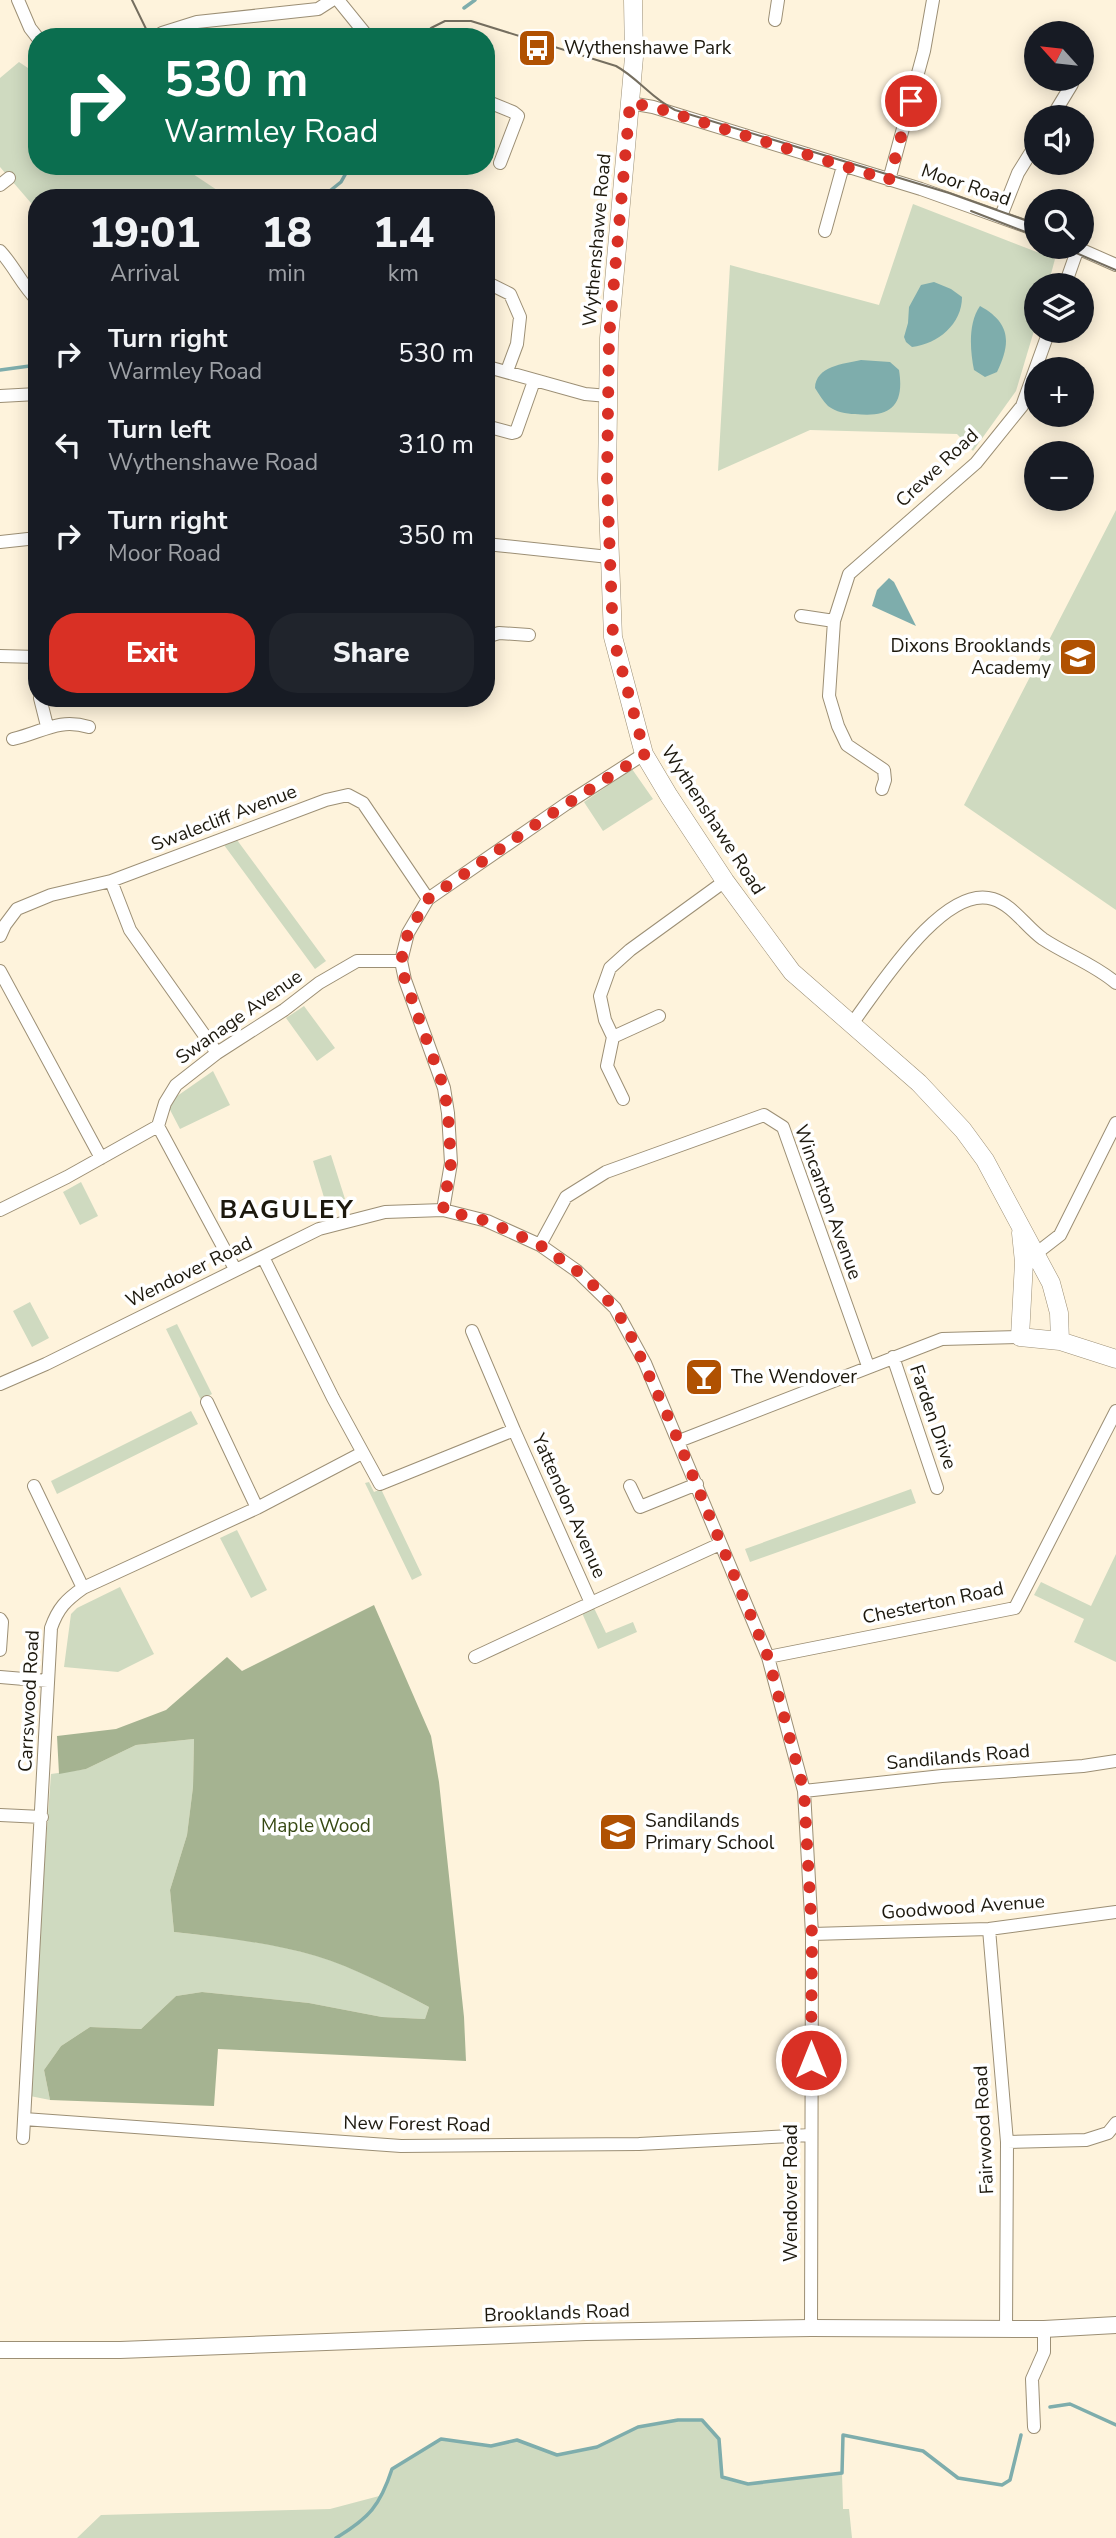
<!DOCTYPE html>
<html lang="en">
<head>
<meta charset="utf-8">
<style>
	:root { --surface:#171b24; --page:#20242c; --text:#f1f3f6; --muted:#9ea1a6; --accent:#d93025 }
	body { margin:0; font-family:"Nunito Sans",sans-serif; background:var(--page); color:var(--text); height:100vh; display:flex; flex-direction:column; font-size:26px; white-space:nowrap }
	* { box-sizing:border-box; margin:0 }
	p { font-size:23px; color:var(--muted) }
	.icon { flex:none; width:38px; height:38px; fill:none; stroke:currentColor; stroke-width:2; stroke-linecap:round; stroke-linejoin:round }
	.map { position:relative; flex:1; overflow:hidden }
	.sheet { position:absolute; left:28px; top:189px; width:467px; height:518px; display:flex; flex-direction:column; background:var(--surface); border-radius:28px; box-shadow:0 4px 18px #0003 }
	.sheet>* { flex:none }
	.guide { position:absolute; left:28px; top:28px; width:467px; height:147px; border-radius:28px; box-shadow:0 4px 18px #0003; background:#0b6e4f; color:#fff; overflow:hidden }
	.needle { width:46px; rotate:297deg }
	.fabs { position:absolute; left:1024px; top:21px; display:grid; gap:14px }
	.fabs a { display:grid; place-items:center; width:70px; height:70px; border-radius:50%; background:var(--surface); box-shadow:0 4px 18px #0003; font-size:35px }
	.pin { position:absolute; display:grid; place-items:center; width:60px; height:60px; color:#fff; margin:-30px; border:4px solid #fff; border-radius:50%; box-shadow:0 2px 7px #0007 }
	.me { position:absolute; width:77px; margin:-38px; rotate:0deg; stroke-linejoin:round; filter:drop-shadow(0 0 5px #0008) }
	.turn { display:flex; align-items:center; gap:24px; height:147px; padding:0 21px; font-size:32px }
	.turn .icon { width:91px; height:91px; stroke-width:2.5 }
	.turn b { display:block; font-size:49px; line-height:60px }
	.eta { display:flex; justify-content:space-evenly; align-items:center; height:119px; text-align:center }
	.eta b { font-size:42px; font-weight:800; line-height:49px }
	.action { display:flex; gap:14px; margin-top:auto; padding:14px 21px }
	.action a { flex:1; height:80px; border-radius:28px; background:var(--accent); color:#fff; font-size:28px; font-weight:800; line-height:80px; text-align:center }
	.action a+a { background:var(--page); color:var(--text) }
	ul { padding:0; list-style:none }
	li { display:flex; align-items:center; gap:21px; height:91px; padding:0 21px }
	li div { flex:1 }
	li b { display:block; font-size:26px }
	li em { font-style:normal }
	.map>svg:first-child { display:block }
	.green { fill:#cfdac0 }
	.forest { fill:#a5b391 }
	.water { fill:#7eadac }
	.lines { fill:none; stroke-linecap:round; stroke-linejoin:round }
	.stream { stroke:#7eadac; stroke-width:3.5 }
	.minor-casing { stroke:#9c8f75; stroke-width:14 }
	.tertiary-casing { stroke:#9c8f75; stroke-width:18 }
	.secondary-casing { stroke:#9c8f75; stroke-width:19 }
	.minor { stroke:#fff; stroke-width:12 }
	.tertiary { stroke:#fff; stroke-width:16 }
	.secondary { stroke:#fff; stroke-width:18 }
	.tram { stroke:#756e5f; stroke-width:2 }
	.route { stroke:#d93025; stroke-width:12; stroke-dasharray:0 21.6 }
	.labels { text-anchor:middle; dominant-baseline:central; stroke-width:7; stroke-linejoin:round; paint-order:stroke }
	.poi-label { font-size:19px; fill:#1c180d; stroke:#fff; text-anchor:start }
	.street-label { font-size:19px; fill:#1c180d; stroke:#fff }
	.park-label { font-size:19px; fill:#364812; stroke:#fff }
	.district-label { font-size:26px; font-weight:bold; letter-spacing:2px; fill:#1c180d; stroke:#fff }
</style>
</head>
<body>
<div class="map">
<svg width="1116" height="2538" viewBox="0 0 1116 2538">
	<rect width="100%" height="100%" fill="#fef3dc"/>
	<path class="green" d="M 19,62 L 37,74 L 37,166 L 181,166 L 220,192 L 213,198 L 37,198 L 37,210 L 0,167 L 0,78 Z
		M 913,204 L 1055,259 L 1048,285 L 1036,285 L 1036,324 L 1016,391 L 973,451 L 957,434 L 810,430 L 718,471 L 730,265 L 879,305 Z
		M 1116,510 L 1116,910 L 964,805 Z
		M 632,769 L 653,799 L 603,831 L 584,802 Z
		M 237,840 L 326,961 L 315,969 L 224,845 Z
		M 304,1006 L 335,1048 L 317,1061 L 286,1018 Z
		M 213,1071 L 230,1105 L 180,1129 L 168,1106 L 170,1101 Z
		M 331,1155 L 345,1199 L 326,1204 L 313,1161 Z
		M 81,1182 L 98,1216 L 80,1225 L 63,1192 Z
		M 30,1302 L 49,1338 L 32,1347 L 13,1311 Z
		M 177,1324 L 212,1394 L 201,1400 L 166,1329 Z
		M 191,1411 L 198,1424 L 57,1494 L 51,1481 Z
		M 369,1482 L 374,1492 L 381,1489 L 422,1575 L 412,1580 L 365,1483 Z
		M 911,1489 L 916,1503 L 750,1562 L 745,1549 Z
		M 237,1530 L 267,1590 L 251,1598 L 220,1538 Z
		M 1116,1554 L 1116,1662 L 1074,1642 L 1084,1619 L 1034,1595 L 1041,1582 L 1091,1606 Z
		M 120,1587 L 154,1654 L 118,1672 L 64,1667 L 71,1614 L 77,1608 Z
		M 594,1608 L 606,1633 L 633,1622 L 637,1632 L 598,1649 L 582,1613 Z
		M 194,1739 L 193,1787 L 187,1835 L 170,1890 L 174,1932 C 222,1937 270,1942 317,1956 C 356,1968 393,1988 429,2007 L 425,2019 L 382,2017 L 309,2003 L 202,1992 L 176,1996 L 141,2029 L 90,2027 L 61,2046 L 44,2070 L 50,2100 L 30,2096 L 28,2087 L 51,1774 L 86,1769 L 136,1745 Z
		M 678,2420 L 702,2420 L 719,2439 L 722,2477 L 748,2484 L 842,2473 L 843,2509 L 849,2509 L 852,2538 L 77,2538 L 101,2515 L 330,2509 L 383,2495 L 392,2469 L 441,2439 L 490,2446 L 517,2440 L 557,2455 L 597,2447 L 638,2427 Z"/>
	<path class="forest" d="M 374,1605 L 431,1736 L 439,1782 L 464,2017 L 466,2061 L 218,2049 L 214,2106 L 50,2100 L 44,2070 L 61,2046 L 90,2027 L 141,2029 L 176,1996 L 202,1992 L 309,2003 L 382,2017 L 425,2019 L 429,2007 C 393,1988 355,1968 316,1956 C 270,1943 222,1937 174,1932 L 170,1890 L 187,1835 L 193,1787 L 194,1739 L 136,1745 L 86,1769 L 59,1774 L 57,1736 L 116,1729 L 166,1710 L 227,1657 L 242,1671 Z"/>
	<path class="water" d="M 934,282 L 951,289 L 962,297 C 962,324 938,344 912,347 L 906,342 L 904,337 L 908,323 L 909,307 L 921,285 Z
		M 980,306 C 1011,323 1011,343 997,372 L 985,377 L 974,370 C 970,350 968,323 980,306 Z
		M 861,360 L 890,362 L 899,370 C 905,407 889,418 855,414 C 846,414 836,412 828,406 C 823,401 819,394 815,388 C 816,366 843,364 861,360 Z
		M 889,578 L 894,582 L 916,626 L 872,606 L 877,590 Z"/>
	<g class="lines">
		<path class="stream" d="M 464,8 L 475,0
			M 321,198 L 341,182 L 350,166
			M 0,370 L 37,365
			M 1050,2407 L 1070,2404 L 1116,2425
			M 336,2538 C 369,2518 380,2506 392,2469 L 441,2439 L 491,2446 L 517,2440 L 557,2455 L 597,2447 L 638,2427 L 678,2420 L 702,2420 L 719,2439 L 722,2477 L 748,2484 L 842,2473 L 843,2435 L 923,2451 L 958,2478 L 1002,2485 L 1010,2480 L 1021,2435"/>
		<defs>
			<path id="minor" d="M 18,0 L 30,28 L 37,37
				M 338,0 L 368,37
				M 775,20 L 778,0
				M 162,33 L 197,22 L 318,9 L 332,0
				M 486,101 L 513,112 L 518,116 L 500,163
				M 630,103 L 653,107 L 921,189 L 1036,230
				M 1052,117 L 1072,84 L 1063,79
				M 889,180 L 924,51 L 933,0
				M 0,185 L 9,178
				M 1001,216 L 1018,173 L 1036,144
				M 825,231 L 843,166
				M 1075,247 L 1116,265
				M 0,251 C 14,266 22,285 37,300
				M 490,284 L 510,294 L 520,317 L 517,344 L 507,371
				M 1065,285 L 1078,248
				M 488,367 L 585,394 L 608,396
				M 0,396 L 37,394
				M 486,426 L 512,433 L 516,432 L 534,381
				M 0,542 L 37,538
				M 486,544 L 609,557
				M 801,616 L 834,621
				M 486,637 L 499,633 L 529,635
				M 0,656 L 37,657
				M 40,698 L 47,726
				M 13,739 C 43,732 58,718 89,727
				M 882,789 L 885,780 L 884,770 L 847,745 L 838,726 L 829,696 L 834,621 L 849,574 L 976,463 L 1022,406 L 1049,331
				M 111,881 L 130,930 L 217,1053
				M 0,936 L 5,925 L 17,909 L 51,895 L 111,881 L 326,800 L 348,795 L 363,803 L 428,899
				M 0,971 L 101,1158
				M 851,1025 C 877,991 943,883 993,899 C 1013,905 1026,927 1043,939 C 1067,955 1094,964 1116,983
				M 613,1037 L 605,1020 L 600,996 L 610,968 L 630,950 L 725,881
				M 623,1099 L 607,1066 L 613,1037 L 659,1016
				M 0,1210 L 67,1177 L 158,1126
				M 443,1210 L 451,1163 L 448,1113 L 444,1088 L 405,980 L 401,961 L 408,933 L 428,899 L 566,804 L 644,754
				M 540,1245 L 566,1197 L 606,1172 L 764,1115 L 783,1127 L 868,1366
				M 263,1257 L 333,1398 L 380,1484 L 514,1430 L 591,1603 L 720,1544
				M 1029,1259 L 1060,1235 L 1116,1123
				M 235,1269 L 158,1126 L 165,1103 L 176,1085 L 217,1053 L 284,1010 L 319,983 L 357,961 L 401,961
				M 472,1331 L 514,1430
				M 893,1357 L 937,1488
				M 0,1384 L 46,1364 L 319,1229 L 385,1212 L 443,1210 L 487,1221 L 540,1245 L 577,1271 L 615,1308 L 645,1363 L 768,1657 L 804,1791 L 812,1934 L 811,2328
				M 207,1402 L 257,1508
				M 679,1441 L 942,1339 L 1020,1337
				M 34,1486 L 83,1588
				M 630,1486 L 640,1507 L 697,1484
				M 0,1619 L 2,1622 L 0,1650
				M 475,1657 L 591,1603
				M 768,1657 L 1015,1608 L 1116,1411
				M 0,1677 L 48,1681
				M 804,1791 L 942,1776 L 1083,1766 L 1116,1761
				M 0,1815 L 42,1817
				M 989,1929 L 1007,2142 L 1006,2330
				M 812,1934 L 989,1929 L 1116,1912
				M 24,2119 L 401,2146 L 639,2144 L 810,2135
				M 23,2138 L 51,1628 C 58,1608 66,1600 83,1588 L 257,1508 L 362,1453
				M 1007,2142 L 1086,2140 L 1108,2133 L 1116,2123
				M 1034,2427 L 1032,2379 L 1044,2352 L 1044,2329"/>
			<path id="tertiary" d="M 0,2350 L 120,2350 L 586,2332 L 811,2328 L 1044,2329 L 1116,2325"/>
			<path id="secondary" d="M 633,0 L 634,57 L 609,338 L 607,479 L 613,637 L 644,754 L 669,796 L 725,881 L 792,972 L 919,1083 L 963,1130 L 985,1160 L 1051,1283 L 1059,1313 L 1060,1341
				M 1021,1233 L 1024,1262 L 1020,1337 L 1060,1341 L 1116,1359"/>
		</defs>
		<use href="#minor" class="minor-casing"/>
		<use href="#tertiary" class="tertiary-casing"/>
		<use href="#secondary" class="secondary-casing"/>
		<use href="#minor" class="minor"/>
		<use href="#tertiary" class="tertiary"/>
		<use href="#secondary" class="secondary"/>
		<path class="tram" d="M 132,0 L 150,37
			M 421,37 L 431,28 L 445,21 L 471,21 L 616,66 C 638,78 652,99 675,110 L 949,193 L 1036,224
			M 971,211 L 1036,236
			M 1062,247 L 1116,270"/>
	</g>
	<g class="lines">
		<path class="route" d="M 811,2060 L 812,1934 L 804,1791 L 768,1657 L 670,1421 L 629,1332 L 615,1308 L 594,1286 L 577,1271 L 540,1245 L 487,1221 L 443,1210 L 451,1163 L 448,1113 L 444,1088 L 405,980 L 401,961 L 408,933 L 428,899 L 545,818 L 645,754 L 613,637 L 607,479 L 609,338 L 630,103 L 653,107 L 889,180 L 911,101"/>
	</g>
	<defs>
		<symbol id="bus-square" viewBox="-11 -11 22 22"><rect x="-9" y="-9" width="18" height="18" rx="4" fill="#b05102" stroke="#fff"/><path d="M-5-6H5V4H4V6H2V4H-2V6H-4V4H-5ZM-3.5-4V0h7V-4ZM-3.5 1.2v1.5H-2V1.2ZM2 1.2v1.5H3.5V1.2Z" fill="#fff"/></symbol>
		<symbol id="school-square" viewBox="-11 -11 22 22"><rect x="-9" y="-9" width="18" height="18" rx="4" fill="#b05102" stroke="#fff"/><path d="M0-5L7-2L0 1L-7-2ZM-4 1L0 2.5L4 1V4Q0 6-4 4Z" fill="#fff"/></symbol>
		<symbol id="bar-square" viewBox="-11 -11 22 22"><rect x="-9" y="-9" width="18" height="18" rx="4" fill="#b05102" stroke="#fff"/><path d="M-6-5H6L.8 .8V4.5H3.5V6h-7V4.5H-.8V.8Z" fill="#fff"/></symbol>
	</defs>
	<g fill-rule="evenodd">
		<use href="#bus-square" x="515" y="26" width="44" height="44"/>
		<use href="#school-square" x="1056" y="635" width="44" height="44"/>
		<use href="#bar-square" x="682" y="1355" width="44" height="44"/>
		<use href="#school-square" x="596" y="1810" width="44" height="44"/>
	</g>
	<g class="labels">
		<g class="poi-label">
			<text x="564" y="48">Wythenshawe Park</text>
			<text x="1051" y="646" text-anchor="end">Dixons Brooklands<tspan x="1051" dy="22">Academy</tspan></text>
			<text x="731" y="1377">The Wendover</text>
			<text x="645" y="1821">Sandilands<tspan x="645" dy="22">Primary School</tspan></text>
		</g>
		<g class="street-label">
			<text transform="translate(966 185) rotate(19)">Moor Road</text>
			<text transform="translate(597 240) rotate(-85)">Wythenshawe Road</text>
			<text transform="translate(937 468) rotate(-43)">Crewe Road</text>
			<text transform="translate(224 818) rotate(-21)">Swalecliff Avenue</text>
			<text transform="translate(713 820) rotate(57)">Wythenshawe Road</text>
			<text transform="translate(239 1017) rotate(-35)">Swanage Avenue</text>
			<text transform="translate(828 1202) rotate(70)">Wincanton Avenue</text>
			<text transform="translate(189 1272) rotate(-26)">Wendover Road</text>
			<text transform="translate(933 1417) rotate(71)">Farden Drive</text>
			<text transform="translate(569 1506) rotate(66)">Yattendon Avenue</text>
			<text transform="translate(933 1603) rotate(-12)">Chesterton Road</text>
			<text transform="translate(29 1701) rotate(-87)">Carrswood Road</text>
			<text transform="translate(958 1757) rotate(-5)">Sandilands Road</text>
			<text transform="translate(963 1907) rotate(-4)">Goodwood Avenue</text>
			<text transform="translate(417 2124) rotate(1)">New Forest Road</text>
			<text transform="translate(984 2130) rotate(-93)">Fairwood Road</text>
			<text transform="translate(791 2193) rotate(-90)">Wendover Road</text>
			<text transform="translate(557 2313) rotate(-2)">Brooklands Road</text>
		</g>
		<g class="park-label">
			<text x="316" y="1826">Maple Wood</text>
		</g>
		<g class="district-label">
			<text x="287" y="1209">BAGULEY</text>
		</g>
	</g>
</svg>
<div class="fabs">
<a><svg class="needle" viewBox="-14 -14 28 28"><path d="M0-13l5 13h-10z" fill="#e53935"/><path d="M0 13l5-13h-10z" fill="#9ea1a6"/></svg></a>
<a><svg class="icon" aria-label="sound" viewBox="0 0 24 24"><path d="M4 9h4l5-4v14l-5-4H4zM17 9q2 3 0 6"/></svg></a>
<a><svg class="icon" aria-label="search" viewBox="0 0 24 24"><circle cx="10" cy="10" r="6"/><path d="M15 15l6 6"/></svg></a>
<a><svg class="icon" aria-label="layers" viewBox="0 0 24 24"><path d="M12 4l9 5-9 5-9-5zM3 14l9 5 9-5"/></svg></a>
<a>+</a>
<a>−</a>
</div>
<div class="pin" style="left:911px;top:101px;background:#d93025"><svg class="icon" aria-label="arrive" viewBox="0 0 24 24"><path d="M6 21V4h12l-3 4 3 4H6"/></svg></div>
<svg class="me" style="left:811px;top:2060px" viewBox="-20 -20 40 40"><circle r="17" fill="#d93025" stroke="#fff" stroke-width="3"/><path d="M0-11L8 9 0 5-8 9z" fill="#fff"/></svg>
<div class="guide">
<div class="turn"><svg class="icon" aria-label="right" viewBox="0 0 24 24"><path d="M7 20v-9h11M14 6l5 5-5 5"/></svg><div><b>530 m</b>Warmley Road</div></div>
</div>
<section class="sheet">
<div class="eta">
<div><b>19:01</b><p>Arrival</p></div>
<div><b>18</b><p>min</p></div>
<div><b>1.4</b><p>km</p></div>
</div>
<ul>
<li><svg class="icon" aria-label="right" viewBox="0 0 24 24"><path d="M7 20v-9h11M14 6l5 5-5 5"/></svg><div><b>Turn right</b><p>Warmley Road</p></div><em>530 m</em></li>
<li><svg class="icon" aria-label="left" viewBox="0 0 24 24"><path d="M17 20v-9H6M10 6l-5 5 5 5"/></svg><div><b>Turn left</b><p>Wythenshawe Road</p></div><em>310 m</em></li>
<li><svg class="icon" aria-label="right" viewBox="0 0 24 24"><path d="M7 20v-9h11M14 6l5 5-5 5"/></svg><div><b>Turn right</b><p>Moor Road</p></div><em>350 m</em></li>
</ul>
<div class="action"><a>Exit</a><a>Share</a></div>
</section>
</div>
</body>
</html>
